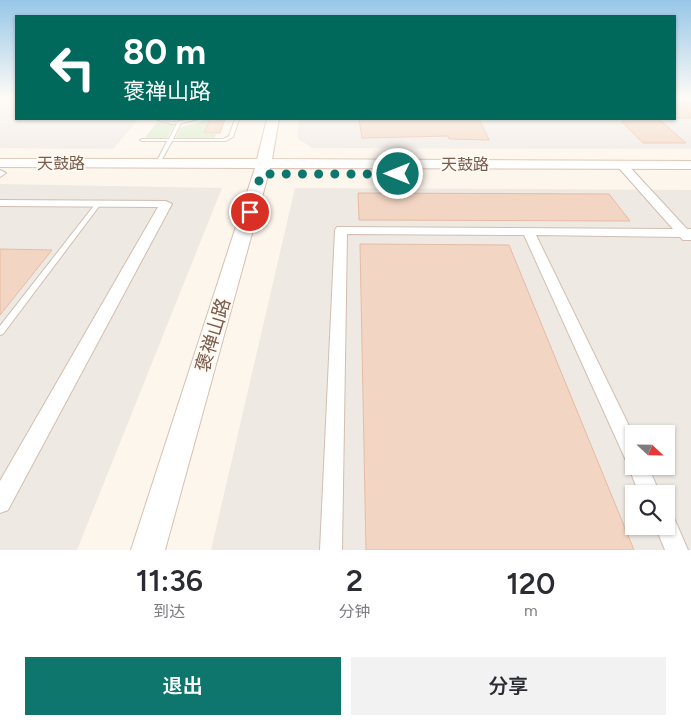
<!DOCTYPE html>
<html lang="zh">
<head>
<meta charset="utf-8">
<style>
	:root { --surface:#fff; --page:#f2f2f3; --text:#2b2b33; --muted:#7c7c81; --accent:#0f766e }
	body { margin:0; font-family:Figtree,"Noto Sans SC",sans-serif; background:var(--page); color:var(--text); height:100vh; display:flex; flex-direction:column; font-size:19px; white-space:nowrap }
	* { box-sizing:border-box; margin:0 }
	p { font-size:16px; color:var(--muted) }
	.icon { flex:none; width:28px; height:28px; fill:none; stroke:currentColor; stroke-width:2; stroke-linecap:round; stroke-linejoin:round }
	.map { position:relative; height:550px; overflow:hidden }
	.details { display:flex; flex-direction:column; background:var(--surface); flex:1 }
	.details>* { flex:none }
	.guide { position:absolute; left:15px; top:15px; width:661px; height:105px; border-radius:0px; box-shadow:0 1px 4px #0004; background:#00695c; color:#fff; overflow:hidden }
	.needle { width:32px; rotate:112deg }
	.fabs { position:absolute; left:625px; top:425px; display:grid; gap:10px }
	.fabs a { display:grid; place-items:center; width:50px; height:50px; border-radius:0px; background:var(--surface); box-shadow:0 1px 4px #0004; font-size:25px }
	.pin { position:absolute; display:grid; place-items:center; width:42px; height:42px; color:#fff; margin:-21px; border:2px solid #fff; border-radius:50%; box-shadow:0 1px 5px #0007 }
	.me { position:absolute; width:55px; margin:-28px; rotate:270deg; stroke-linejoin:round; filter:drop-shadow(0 0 4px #0008) }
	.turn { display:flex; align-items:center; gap:18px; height:105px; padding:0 25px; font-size:22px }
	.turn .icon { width:65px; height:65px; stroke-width:2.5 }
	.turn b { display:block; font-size:35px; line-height:42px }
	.eta { display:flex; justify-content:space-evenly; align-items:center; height:85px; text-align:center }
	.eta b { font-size:30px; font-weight:600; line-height:35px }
	.cta { display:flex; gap:10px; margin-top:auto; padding:10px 25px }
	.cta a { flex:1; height:58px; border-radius:0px; background:var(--accent); color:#fff; font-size:20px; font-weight:600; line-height:58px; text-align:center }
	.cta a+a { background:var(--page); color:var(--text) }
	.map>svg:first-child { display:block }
	.industrial { fill:#efe9e4; fill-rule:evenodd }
	.green { fill:#d8ecc9 }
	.building { fill:#f3d5c3; stroke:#e6bba3 }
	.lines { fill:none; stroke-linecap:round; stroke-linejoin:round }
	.service-casing { stroke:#d1beb0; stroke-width:2 }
	.minor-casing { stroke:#d1beb0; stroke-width:2 }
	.secondary-casing { stroke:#d6c0b0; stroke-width:2 }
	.service { fill:#fff; fill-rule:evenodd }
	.minor { fill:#fff; fill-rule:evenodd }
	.secondary { fill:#fff; fill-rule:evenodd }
	.route { stroke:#0f766e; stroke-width:9; stroke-dasharray:0 16.2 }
	.labels { text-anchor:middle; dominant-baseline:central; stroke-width:4; stroke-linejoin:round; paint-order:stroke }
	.far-street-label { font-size:16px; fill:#7a5c4d; stroke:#fffaf3 }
	.street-label { font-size:19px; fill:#7a5c4d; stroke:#fffaf3 }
</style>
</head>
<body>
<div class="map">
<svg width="691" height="550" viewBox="0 0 691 550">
	<rect width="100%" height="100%" fill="#fdf6ec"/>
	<path class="industrial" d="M 0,98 L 16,98 L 16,119 L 139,119 L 113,149 L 0,148 Z
		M 675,98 L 691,98 L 691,149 L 312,148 L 297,138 L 299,119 L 675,119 Z
		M 0,184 L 222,188 L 77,550 L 0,550 Z
		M 295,188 L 691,190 L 691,550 L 211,550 ZM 634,434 L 666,434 L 666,466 L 634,466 ZM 634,494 L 666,494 L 666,526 L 634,526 Z"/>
	<path class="green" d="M 206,119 L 209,119 L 203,134 L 216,134 L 214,139 L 175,139 L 181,127 L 195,124 Z
		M 157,122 L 174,125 L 167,138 L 144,139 Z"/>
	<path class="building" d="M 675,98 L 691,98 L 691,118 L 675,118 Z
		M 210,119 L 225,119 L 220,133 L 204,133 Z
		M 359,119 L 479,119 L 489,140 L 449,139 L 448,136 L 362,138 Z
		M 621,121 L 661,121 L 686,143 L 643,143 Z
		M 358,193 L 609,194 L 630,221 L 359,220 Z
		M 360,244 L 509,245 L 634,550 L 366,550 Z
		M 0,249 L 52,250 L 0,315 Z"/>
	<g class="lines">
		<defs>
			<path id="service" d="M 155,119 C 161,119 166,122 173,122 C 180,122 187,119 195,119 L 195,120 L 181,123 L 173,139 L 223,139 L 229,136 L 235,119 L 239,119 L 233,137 L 226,141 L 172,141 L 160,163 L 158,164 L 156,163 L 167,141 L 142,141 L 140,140 L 142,139 L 169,139 L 177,123 L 172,124 Z
				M 98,202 L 100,203 L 100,205 L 3,334 L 0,335 L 0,326 L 96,203 Z"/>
			<path id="minor" d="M 622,162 L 626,163 L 687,229 L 691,229 L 691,240 L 683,240 L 680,237 L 536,235 L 634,436 L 634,466 L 648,466 L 660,494 L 639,494 L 628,465 L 524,235 L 347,234 L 342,550 L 320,550 L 335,230 L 337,227 L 673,229 L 618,167 L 617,165 Z
				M 0,170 L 6,173 L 0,177 Z
				M 0,200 L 166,201 L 172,204 L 8,510 L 0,513 L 0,481 L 158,207 L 0,206 Z
				M 666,515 L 674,518 L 688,550 L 665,550 L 655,526 L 666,526 Z"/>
			<path id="secondary" d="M 267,119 L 279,119 L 272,159 L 691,161 L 691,169 L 270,168 L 165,550 L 131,550 L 255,168 L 0,167 L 0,159 L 257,159 Z"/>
		</defs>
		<use href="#service" class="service-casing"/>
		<use href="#minor" class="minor-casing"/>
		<use href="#secondary" class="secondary-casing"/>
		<use href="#service" class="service"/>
		<use href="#minor" class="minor"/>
		<use href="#secondary" class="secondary"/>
	</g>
	<linearGradient id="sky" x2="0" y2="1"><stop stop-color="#97c7e8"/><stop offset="0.56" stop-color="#fefbf6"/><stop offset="1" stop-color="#fefbf6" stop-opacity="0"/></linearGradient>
	<rect width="691" height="175" fill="url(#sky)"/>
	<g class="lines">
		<path class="route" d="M 250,212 L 261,174 L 398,174"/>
	</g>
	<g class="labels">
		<g class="far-street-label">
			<text x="61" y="163">天鼓路</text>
			<text x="465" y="164">天鼓路</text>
		</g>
		<g class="street-label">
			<text transform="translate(213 335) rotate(-73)">褒禅山路</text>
		</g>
	</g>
</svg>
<div class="fabs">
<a><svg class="needle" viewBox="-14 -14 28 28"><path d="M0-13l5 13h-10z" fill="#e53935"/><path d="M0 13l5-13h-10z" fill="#7c7c81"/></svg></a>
<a><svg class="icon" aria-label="search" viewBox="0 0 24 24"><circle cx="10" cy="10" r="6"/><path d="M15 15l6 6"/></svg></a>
</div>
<div class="pin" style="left:250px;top:212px;background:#d93025"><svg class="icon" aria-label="arrive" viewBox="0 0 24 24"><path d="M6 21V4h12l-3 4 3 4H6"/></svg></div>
<svg class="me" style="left:398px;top:174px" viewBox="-20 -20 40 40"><circle r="17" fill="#0f766e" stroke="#fff" stroke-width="3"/><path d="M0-11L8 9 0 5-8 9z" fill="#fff"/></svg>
<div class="guide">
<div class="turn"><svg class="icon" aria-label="left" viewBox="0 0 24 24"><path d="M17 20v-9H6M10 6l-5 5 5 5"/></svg><div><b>80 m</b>褒禅山路</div></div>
</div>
</div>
<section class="details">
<div class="eta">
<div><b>11:36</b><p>到达</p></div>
<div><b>2</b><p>分钟</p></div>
<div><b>120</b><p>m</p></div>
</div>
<div class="cta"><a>退出</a><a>分享</a></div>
</section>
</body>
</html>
